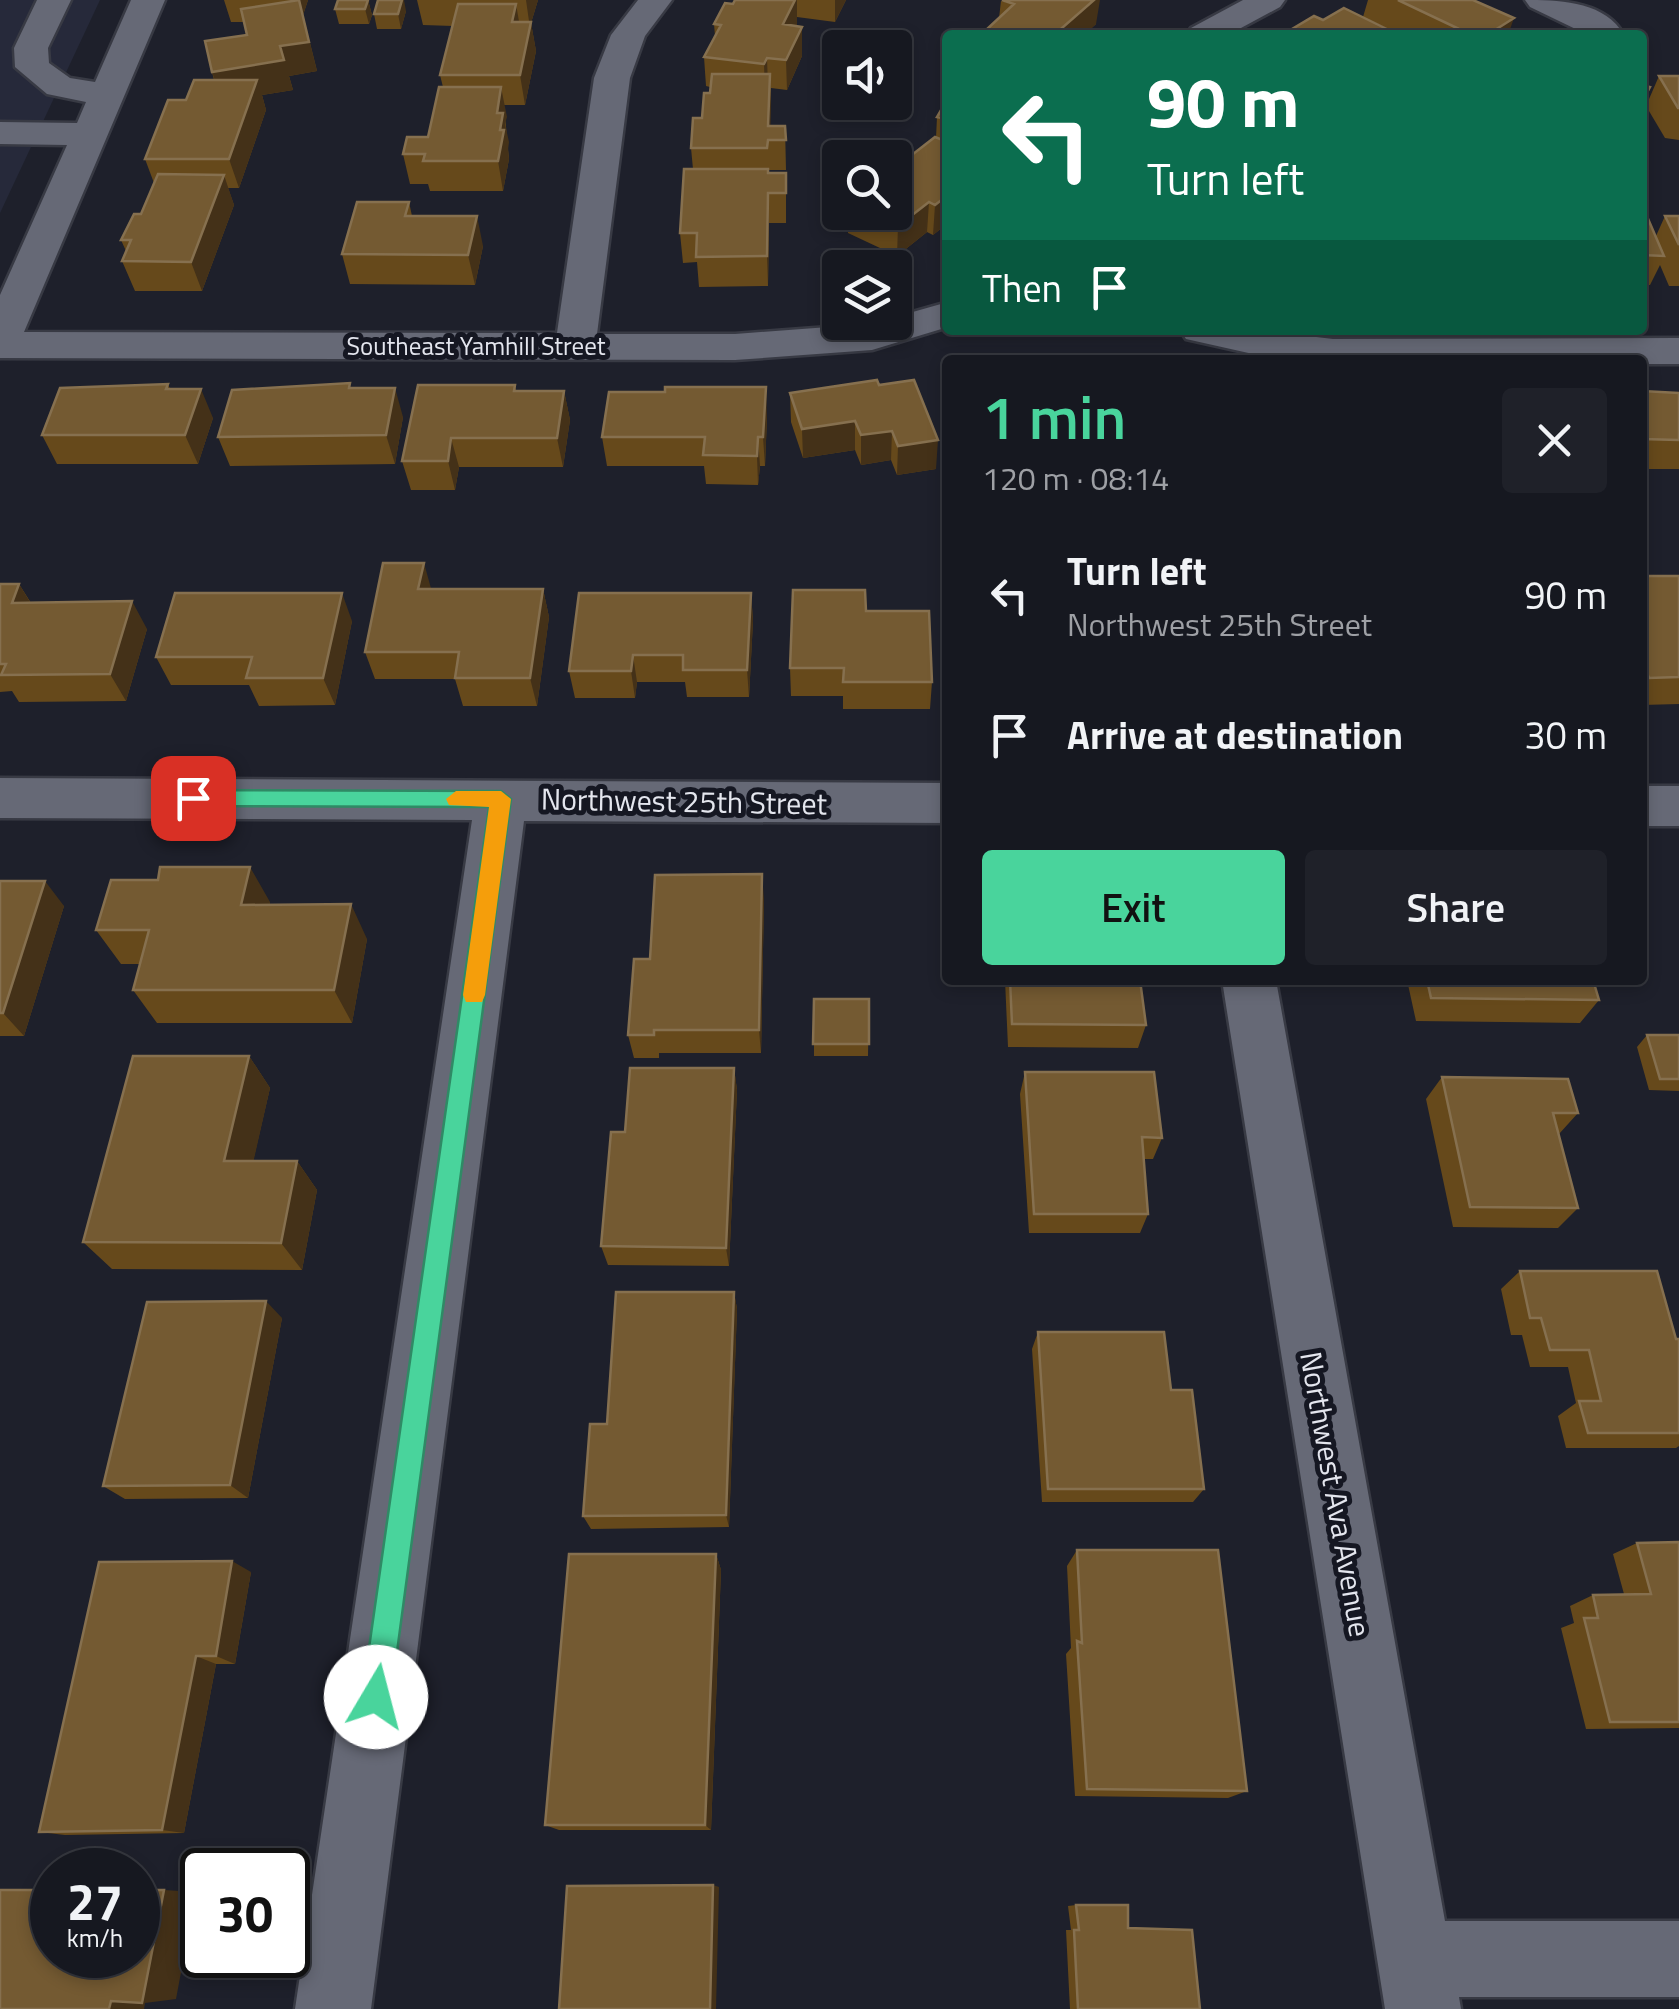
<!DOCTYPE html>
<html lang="en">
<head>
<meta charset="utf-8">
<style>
	:root { --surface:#161820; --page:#1f2129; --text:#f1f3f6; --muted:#9ea0a5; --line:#35373e; --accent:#49d49c }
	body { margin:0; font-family:"Titillium Web",sans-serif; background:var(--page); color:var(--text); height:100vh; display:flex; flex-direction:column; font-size:38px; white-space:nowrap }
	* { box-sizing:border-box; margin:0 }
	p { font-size:32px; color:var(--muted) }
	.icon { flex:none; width:55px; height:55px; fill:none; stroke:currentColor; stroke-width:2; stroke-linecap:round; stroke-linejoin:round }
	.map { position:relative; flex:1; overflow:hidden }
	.details { position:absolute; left:942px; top:355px; width:705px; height:630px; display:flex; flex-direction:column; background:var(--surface); border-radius:10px; box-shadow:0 5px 15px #0003,0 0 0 2px var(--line) }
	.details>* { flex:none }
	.hud { position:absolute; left:942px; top:30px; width:705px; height:305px; border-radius:10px; box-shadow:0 5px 15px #0003,0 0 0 2px var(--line); background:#0b6e4f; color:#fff; overflow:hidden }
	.buttons { position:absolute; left:822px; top:30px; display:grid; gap:20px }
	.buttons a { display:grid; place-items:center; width:90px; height:90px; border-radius:10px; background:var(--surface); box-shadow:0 5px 15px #0003,0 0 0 2px var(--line); font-size:50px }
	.speed { position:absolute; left:30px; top:1848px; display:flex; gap:20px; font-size:50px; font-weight:700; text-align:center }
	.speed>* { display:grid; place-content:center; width:130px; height:130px; border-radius:50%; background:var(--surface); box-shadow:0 5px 15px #0003,0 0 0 2px var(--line); line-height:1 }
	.speed small { font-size:25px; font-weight:400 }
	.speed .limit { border:5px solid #111; border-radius:15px; background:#fff; color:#111 }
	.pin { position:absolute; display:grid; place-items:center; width:85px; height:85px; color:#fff; margin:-42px; border-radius:20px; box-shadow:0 5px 15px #0006 }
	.me { position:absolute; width:110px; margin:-55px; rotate:8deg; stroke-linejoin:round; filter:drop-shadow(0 0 8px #0008) }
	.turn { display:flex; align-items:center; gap:35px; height:210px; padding:0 40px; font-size:45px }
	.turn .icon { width:130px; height:130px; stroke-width:2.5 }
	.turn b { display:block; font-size:70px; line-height:85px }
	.then { display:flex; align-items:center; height:95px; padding:0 40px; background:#0003; gap:20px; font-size:38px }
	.round { display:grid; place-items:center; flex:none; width:105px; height:105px; border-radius:10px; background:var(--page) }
	.overview { display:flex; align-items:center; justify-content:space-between; height:170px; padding:0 40px }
	h1 { font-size:60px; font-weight:600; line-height:75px; color:var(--accent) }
	.primary-button { display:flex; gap:20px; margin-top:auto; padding:20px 40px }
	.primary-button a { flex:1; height:115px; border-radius:10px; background:var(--accent); color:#111; font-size:40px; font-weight:600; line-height:115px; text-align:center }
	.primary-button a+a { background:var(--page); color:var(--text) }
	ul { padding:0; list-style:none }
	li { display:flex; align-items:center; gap:30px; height:140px; padding:0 40px }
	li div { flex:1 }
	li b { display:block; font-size:38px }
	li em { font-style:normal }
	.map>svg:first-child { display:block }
	.built { fill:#26293a }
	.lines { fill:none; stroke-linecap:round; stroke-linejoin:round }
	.minor-casing { stroke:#383a44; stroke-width:5 }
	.minor { fill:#666976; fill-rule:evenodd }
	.wall { fill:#66491b }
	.shaded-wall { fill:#443118 }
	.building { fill:#745a32; stroke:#86704f; stroke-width:2.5 }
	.route { fill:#49d49c; stroke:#2f8a65; stroke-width:2.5 }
	.slow { fill:#f59e0b }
	.labels { text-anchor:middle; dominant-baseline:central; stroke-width:10; stroke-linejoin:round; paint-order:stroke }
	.far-street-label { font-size:25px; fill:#e4e6ee; stroke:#151722 }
	.street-label { font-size:30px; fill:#e4e6ee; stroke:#151722 }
</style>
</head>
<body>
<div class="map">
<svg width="1679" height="2009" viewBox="0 0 1679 2009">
	<rect width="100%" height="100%" fill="#1e202b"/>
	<path class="built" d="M 0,0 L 100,0 L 0,213 Z"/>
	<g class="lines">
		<defs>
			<path id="minor" d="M 37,0 L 71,0 L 48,48 L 49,63 L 70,78 L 95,82 L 131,0 L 165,0 L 24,332 L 557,333 L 594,78 L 611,35 L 638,0 L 672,0 L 645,36 L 630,78 L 597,334 L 735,334 L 895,322 L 895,317 L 948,302 L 948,327 L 872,350 L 735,360 L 0,358 L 0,295 L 67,145 L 0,144 L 0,122 L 77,123 L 86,102 L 47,94 L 15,67 L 14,48 Z
				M 1243,0 L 1285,0 L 1280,7 L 1228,35 L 1186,35 L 1191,28 Z
				M 1525,0 C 1556,0 1600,1 1620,29 L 1616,35 L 1588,35 L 1530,7 Z
				M 1180,330 L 1257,330 L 1333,339 L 1679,338 L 1679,364 L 1642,364 L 1642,360 L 1280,360 L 1186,339 Z
				M 0,778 L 948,783 L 948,823 L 524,821 L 371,2009 L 295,2009 L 472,820 L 0,818 Z
				M 1642,786 L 1679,786 L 1679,826 L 1642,826 Z
				M 1222,980 L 1276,980 L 1445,1921 L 1679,1921 L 1679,1997 L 1459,1997 L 1461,2009 L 1385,2009 Z"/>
		</defs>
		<use href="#minor" class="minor-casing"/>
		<use href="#minor" class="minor"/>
	</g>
	<path class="wall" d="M 224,0 L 308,0 L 303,15 L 317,71 L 289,76 L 293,90 L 262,95 L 266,110 L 239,188 L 228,188 L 234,205 L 202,291 L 135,291 L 122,261 L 126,251 L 121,240 L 141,214 L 154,183 L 145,159 L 186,100 L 214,80 L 212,72 L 247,35 L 244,22 L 231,22 Z
		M 368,0 L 372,15 L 369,24 L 339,24 L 335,9 Z
		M 417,0 L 538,0 L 531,23 L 536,51 L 525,105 L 504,105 L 509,159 L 503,191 L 430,191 L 428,184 L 410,184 L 403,154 L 428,137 L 443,87 L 440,75 L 453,26 L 423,25 Z
		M 735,0 L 846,0 L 835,22 L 797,17 L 797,26 L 802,27 L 802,56 L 787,90 L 771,88 L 770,126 L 785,126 L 786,170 L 769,170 L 769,173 L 786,173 L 786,223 L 769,223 L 768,286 L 699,287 L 697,262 L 683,263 L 680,233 L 693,169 L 691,148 L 710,93 L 710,87 L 706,86 L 704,57 L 715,36 L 714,24 Z
		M 1368,0 L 1473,0 L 1508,35 L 1401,35 L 1363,17 Z
		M 1001,1 L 1096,24 L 1084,35 L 985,35 L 985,31 L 999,18 Z
		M 406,11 L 401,29 L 377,29 L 374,14 Z
		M 1659,76 L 1679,76 L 1679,140 L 1665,138 L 1646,106 Z
		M 948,98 L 948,223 L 933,235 L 927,232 L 897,256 L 848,233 L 848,212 L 895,212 L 936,138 L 937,117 Z
		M 409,202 L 412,216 L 483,246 L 475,285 L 350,284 L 342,254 Z
		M 1665,216 L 1679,216 L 1679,286 L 1669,286 L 1660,265 L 1650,285 L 1642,285 L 1642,255 L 1656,236 Z
		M 168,384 L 170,389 L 213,418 L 198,464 L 57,464 L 42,435 Z
		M 515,385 L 516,391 L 564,391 L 570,420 L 563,467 L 459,467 L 455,490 L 411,490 L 402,461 Z
		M 879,385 L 936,469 L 897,475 L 891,460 L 861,465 L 855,450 L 803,458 L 791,422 L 790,393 Z
		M 352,388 L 403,417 L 395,464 L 230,466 L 218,437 Z
		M 1642,391 L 1679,393 L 1679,469 L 1642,469 Z
		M 767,417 L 765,466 L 760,466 L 758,485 L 706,484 L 704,466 L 607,466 L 602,437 Z
		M 1642,576 L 1679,576 L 1679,704 L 1642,705 Z
		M 0,584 L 19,584 L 31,603 L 147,629 L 126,701 L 19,702 L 12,691 L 0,692 Z
		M 432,589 L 543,589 L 549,617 L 537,706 L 463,706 L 455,679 L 375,679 L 365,652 Z
		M 751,593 L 753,621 L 749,697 L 687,697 L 685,682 L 637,682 L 635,698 L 575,698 L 569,671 Z
		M 866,611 L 932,682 L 930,709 L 843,709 L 843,696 L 791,696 L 790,668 Z
		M 352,621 L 335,705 L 259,706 L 249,685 L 171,685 L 156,657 Z
		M 0,881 L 64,906 L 24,1036 L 0,1036 Z
		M 764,899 L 761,1053 L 659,1053 L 659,1058 L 634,1058 L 628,1035 L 650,959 Z
		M 270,902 L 269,905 L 367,939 L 352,1023 L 157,1023 L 133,990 L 140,964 L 121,964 L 96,930 Z
		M 1005,980 L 1140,980 L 1146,1025 L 1138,1048 L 1008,1047 Z
		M 1407,980 L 1593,980 L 1599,1000 L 1580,1023 L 1416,1021 Z
		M 814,999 L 869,999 L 868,1056 L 814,1056 Z
		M 1647,1035 L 1679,1035 L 1679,1091 L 1649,1090 L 1637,1047 Z
		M 249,1056 L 270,1088 L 253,1161 L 297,1161 L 317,1190 L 302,1270 L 112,1269 L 83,1242 Z
		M 734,1068 L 737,1090 L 729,1266 L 608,1265 L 601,1246 L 625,1132 Z
		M 1025,1072 L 1162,1138 L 1153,1159 L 1144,1159 L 1148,1214 L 1140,1233 L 1029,1233 L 1020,1094 Z
		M 1442,1077 L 1578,1113 L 1559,1134 L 1578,1208 L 1558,1228 L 1453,1227 L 1426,1099 Z
		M 1520,1271 L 1679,1339 L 1679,1446 L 1676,1448 L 1566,1448 L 1558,1416 L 1576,1403 L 1568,1367 L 1530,1367 L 1522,1335 L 1511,1335 L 1501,1289 Z
		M 734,1292 L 737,1309 L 729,1527 L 591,1529 L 583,1516 L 607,1424 Z
		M 282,1318 L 248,1498 L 125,1499 L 103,1486 Z
		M 1038,1332 L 1171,1390 L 1204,1489 L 1193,1502 L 1042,1502 L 1032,1349 Z
		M 1679,1542 L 1679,1728 L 1586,1729 L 1561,1628 L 1574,1623 L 1570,1606 L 1593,1595 L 1624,1594 L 1613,1554 L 1637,1543 Z
		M 1077,1550 L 1247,1791 L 1228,1798 L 1075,1796 L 1066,1654 L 1071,1648 L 1067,1566 Z
		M 716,1554 L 721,1570 L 711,1830 L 559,1830 L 545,1825 Z
		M 251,1572 L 235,1664 L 216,1664 L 184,1833 L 65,1835 L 39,1832 Z
		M 1076,1905 L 1128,1928 L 1200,2009 L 1070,2009 L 1066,1930 L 1071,1930 L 1068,1906 Z"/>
	<path class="shaded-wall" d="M 295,0 L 308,0 L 303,15 L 317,71 L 289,76 L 293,90 L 262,95 L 266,110 L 239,188 L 229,159 L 222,102 L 212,72 L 280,46 L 301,22 Z
		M 368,0 L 372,15 L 369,24 L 365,9 Z
		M 402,0 L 404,0 L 406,11 L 401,29 L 398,14 Z
		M 526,0 L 538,0 L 531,23 L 536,51 L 525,105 L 520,75 L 530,28 Z
		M 795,0 L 797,0 L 797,26 L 783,24 Z
		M 835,0 L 846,0 L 835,22 Z
		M 1094,0 L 1100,0 L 1096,24 L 1084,35 L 1054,35 Z
		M 516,4 L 521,33 L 512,22 Z
		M 1514,18 L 1508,35 L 1487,35 Z
		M 802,27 L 802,56 L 787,90 L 786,60 Z
		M 767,58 L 768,87 L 765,94 L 764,64 Z
		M 770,74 L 771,104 L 770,140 L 768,126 Z
		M 501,87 L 507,117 L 505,124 L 509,142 L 508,150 L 509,159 L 503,191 L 498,161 L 497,113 Z
		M 224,175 L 234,205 L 202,291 L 191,262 Z
		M 768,193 L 769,223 L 768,286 L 767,256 Z
		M 948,195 L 948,223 L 933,235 L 935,205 Z
		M 929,202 L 927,232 L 897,256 L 898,226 Z
		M 477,216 L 483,246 L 475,285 L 468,255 Z
		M 766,387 L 767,417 L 765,466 L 763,437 Z
		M 395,388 L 403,417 L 395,464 L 386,435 Z
		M 201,389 L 213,418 L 198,464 L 185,435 Z
		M 564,391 L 570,420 L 563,467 L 557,438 Z
		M 855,421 L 855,450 L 803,458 L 802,429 Z
		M 892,431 L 891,460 L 861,465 L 861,435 Z
		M 758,437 L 760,466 L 758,485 L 757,456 Z
		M 451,438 L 459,467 L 455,490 L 448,461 Z
		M 938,440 L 936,469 L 897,475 L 898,446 Z
		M 424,563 L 432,592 L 418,589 Z
		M 19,584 L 36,612 L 12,603 Z
		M 543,589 L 549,617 L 537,706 L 530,678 Z
		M 342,593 L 352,621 L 335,705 L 323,678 Z
		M 751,593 L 753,621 L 749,697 L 747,670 Z
		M 132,601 L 147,629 L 126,701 L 110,674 Z
		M 633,655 L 637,682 L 635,698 L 631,671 Z
		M 250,867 L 270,902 L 261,940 L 241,905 Z
		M 762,874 L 764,899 L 761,1053 L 759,1030 Z
		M 45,881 L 64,906 L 24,1036 L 3,1013 Z
		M 351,904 L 367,939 L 352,1023 L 334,990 Z
		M 249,1056 L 270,1088 L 247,1190 L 224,1161 Z
		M 734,1068 L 737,1090 L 729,1266 L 726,1248 Z
		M 297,1161 L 317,1190 L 302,1270 L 281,1243 Z
		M 734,1292 L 737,1309 L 729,1527 L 726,1515 Z
		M 266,1301 L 282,1318 L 248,1498 L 230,1485 Z
		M 716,1554 L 721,1570 L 711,1830 L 705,1825 Z
		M 232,1561 L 251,1572 L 235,1664 L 216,1656 Z
		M 196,1656 L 216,1664 L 184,1833 L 162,1830 Z
		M 713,1885 L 719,1887 L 716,2009 L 710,2009 Z
		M 164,1890 L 196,1892 L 176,1999 L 145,2003 L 144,2009 L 109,2009 L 111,2001 Z"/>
	<path class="building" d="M 299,0 L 309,42 L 280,46 L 284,60 L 212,72 L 205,41 L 247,35 L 241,9 Z
		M 338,0 L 368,0 L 365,9 L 335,9 Z
		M 378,0 L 402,0 L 398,14 L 374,14 Z
		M 735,0 L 795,0 L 783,24 L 802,27 L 786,60 L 767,58 L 764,64 L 704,57 L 721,25 L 714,24 L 725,3 L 733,4 Z
		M 1002,0 L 1094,0 L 1054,35 L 998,35 L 985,31 L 1014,4 Z
		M 1398,0 L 1473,0 L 1514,18 L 1487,35 L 1454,35 L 1449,33 L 1457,28 Z
		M 458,4 L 516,4 L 512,22 L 531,22 L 520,75 L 440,75 Z
		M 1344,8 L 1399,35 L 1282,35 L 1314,16 L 1323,20 Z
		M 712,74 L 770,74 L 768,126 L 785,126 L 786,140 L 768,140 L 767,148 L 691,148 L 693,118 L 702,118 L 704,93 L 710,93 Z
		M 1659,76 L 1679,76 L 1679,108 L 1678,108 Z
		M 194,80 L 257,80 L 229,159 L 145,159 L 168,100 L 186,100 Z
		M 1642,85 L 1650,87 L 1642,102 Z
		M 439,87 L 501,87 L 497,113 L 503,113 L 500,130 L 504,130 L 498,161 L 423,161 L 425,154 L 403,154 L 407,137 L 428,137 Z
		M 948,98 L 948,119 L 937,117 Z
		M 935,137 L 948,142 L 948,195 L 935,205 L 929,202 L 898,226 L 868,212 L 895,212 L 895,168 Z
		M 684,169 L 768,169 L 768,173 L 786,173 L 786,193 L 768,193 L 767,256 L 696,257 L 697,233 L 680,233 Z
		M 158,174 L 224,175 L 191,262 L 122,261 L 131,240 L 121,240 L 134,214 L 141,214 Z
		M 357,202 L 409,202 L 405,216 L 477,216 L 468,255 L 342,254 Z
		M 1642,214 L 1646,214 L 1664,256 L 1642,255 Z
		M 1665,216 L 1679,216 L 1679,245 Z
		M 877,380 L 879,385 L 914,380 L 938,440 L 898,446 L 892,431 L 861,435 L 855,421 L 802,429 L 790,393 Z
		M 350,383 L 349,388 L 395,388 L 386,435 L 218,437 L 232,390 Z
		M 168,384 L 166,389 L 201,389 L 185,435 L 42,435 L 60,388 Z
		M 418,385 L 515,385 L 514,391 L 564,391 L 557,438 L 451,438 L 448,461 L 402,461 Z
		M 665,387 L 766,387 L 763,437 L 758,437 L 757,456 L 703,455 L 705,437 L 602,437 L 609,392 L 665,392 Z
		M 1642,391 L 1679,393 L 1679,440 L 1642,439 Z
		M 383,563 L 424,563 L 418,589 L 543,589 L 530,678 L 455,678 L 459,652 L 365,652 Z
		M 1642,576 L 1679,576 L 1679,677 L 1649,678 L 1642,660 Z
		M 0,584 L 19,584 L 12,603 L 132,601 L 110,674 L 1,675 L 6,664 L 0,664 Z
		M 793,590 L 865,590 L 866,611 L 929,611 L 932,682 L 843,682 L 844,668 L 790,668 Z
		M 175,593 L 342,593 L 323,678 L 246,678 L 252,657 L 156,657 Z
		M 579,593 L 751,593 L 747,670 L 683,670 L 683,655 L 633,655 L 631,671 L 569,671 Z
		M 160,867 L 250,867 L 241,905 L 351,904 L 334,990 L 133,990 L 149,930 L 96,930 L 111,880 L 158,880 Z
		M 762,874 L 759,1030 L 654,1030 L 654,1035 L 628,1035 L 634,959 L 650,959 L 655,875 Z
		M 0,881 L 45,881 L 3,1013 L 0,1013 Z
		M 1010,980 L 1140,980 L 1146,1025 L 1012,1024 Z
		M 1427,980 L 1593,980 L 1599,1000 L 1431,998 Z
		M 814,999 L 869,999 L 869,1044 L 813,1044 Z
		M 1647,1035 L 1679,1035 L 1679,1079 L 1660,1079 Z
		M 133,1056 L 249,1056 L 224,1161 L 297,1161 L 281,1243 L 83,1242 Z
		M 630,1068 L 734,1068 L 726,1248 L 601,1246 L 611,1132 L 625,1132 Z
		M 1025,1072 L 1154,1072 L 1162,1138 L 1142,1137 L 1148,1214 L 1034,1214 Z
		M 1442,1077 L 1568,1079 L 1578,1113 L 1553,1113 L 1578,1208 L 1470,1207 Z
		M 1520,1271 L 1657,1271 L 1676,1339 L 1679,1339 L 1679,1433 L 1588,1433 L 1579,1401 L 1601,1401 L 1589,1350 L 1550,1350 L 1541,1318 L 1530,1318 Z
		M 616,1292 L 734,1292 L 726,1515 L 583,1516 L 590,1424 L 607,1424 Z
		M 266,1301 L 230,1485 L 103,1486 L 147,1302 Z
		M 1038,1332 L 1164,1332 L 1171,1390 L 1192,1390 L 1204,1489 L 1048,1489 Z
		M 1679,1542 L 1679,1722 L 1610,1722 L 1584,1618 L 1598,1618 L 1593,1595 L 1651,1594 L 1637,1543 Z
		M 1077,1550 L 1218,1550 L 1247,1791 L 1087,1789 L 1077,1641 L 1082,1643 Z
		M 569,1554 L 716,1554 L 705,1825 L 545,1825 Z
		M 232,1561 L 216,1656 L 196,1656 L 162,1830 L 39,1832 L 99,1562 Z
		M 713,1885 L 710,2009 L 559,2009 L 567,1886 Z
		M 0,1890 L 52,1890 L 52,1955 L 138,1955 L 138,1890 L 164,1890 L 142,2003 L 111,2001 L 109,2009 L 0,2009 Z
		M 1076,1905 L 1128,1905 L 1128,1928 L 1192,1930 L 1200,2009 L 1078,2009 L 1074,1930 L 1079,1930 Z"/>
	<path class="route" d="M 193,790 L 501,791 L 511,799 L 391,1697 L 386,1707 L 376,1711 L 366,1707 L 362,1697 L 489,807 L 193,806 L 182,798 Z"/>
	<path class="slow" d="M 456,791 L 501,791 L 511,799 L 485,995 L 482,1002 L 466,1002 L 463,995 L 489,807 L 449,805 L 446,799 Z"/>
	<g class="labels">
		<g class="far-street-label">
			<text x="476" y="346">Southeast Yamhill Street</text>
		</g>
		<g class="street-label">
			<text transform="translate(684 801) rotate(1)">Northwest 25th Street</text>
			<text transform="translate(1336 1494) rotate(80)">Northwest Ava Avenue</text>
		</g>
	</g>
</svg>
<div class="buttons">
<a><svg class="icon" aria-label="sound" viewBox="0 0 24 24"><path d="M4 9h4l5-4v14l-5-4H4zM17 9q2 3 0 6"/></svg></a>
<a><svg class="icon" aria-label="search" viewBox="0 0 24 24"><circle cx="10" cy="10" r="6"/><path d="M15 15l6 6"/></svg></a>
<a><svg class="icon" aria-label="layers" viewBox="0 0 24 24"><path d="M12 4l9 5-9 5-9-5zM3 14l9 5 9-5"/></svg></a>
</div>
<div class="speed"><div>27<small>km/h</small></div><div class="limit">30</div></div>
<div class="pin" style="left:193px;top:798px;background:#d93025"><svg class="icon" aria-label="arrive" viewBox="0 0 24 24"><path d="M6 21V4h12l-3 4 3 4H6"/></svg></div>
<svg class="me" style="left:376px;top:1697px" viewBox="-20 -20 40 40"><circle r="19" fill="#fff"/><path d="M0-13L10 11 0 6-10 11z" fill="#49d49c"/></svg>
<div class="hud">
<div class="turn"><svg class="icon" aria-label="left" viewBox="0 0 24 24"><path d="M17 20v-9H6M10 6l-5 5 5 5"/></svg><div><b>90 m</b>Turn left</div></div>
<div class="then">Then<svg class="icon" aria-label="arrive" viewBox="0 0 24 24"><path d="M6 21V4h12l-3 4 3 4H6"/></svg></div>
</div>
<section class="details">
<div class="overview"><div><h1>1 min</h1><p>120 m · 08:14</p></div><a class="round"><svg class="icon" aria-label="close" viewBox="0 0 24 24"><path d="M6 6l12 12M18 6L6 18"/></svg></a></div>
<ul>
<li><svg class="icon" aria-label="left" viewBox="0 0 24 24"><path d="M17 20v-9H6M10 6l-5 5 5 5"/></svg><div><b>Turn left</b><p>Northwest 25th Street</p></div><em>90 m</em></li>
<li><svg class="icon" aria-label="arrive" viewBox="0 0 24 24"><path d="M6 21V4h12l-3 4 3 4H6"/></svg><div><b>Arrive at destination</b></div><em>30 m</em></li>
</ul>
<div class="primary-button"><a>Exit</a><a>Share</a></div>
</section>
</div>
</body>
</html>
